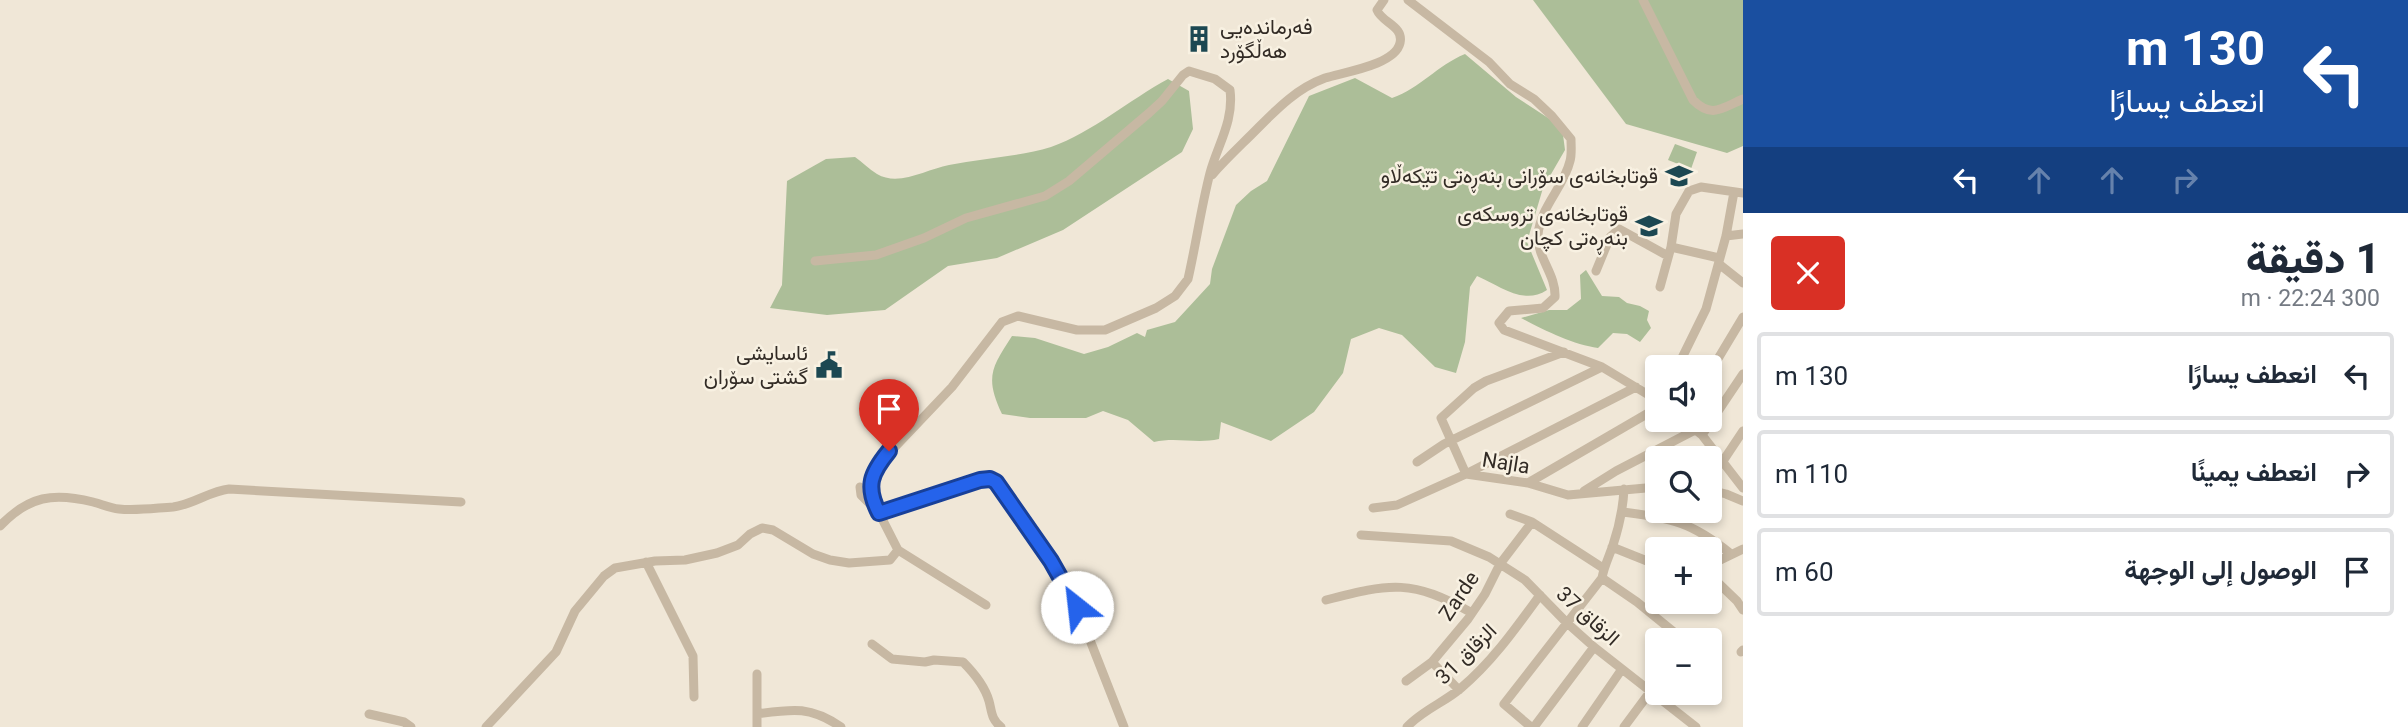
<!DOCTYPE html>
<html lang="ar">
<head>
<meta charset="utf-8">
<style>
	:root { --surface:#fff; --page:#f2f2f3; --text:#1f2937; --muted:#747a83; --line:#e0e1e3 }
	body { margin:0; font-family:Roboto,Vazirmatn,sans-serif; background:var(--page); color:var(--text); direction:rtl; height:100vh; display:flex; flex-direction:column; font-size:26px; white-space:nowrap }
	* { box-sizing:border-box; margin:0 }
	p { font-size:23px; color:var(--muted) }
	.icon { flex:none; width:38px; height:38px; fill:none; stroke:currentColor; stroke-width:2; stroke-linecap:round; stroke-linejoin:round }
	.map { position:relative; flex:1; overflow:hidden; direction:ltr }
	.drawer { display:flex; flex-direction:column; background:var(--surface); width:665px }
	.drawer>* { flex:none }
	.banner { background:#1a4fa0; color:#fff; overflow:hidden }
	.tools { position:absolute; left:1645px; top:355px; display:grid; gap:14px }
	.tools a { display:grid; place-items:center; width:77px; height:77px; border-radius:7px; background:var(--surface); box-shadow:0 4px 10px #0003; font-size:35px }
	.pin { position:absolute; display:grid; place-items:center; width:60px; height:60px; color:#fff; margin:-72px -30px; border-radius:50% 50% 50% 0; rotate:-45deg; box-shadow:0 0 7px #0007 }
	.pin .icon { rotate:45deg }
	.me { position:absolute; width:77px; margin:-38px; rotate:331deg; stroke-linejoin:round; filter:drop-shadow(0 0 5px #0008) }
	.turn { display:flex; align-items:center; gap:24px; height:147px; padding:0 28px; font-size:32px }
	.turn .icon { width:91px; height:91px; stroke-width:2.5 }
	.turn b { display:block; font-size:49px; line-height:60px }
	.lanes { display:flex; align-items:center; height:66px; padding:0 28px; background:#0003; justify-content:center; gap:35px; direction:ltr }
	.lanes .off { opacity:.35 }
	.round { display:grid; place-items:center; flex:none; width:74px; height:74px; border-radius:7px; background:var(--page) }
	.head { display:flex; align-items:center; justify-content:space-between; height:119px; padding:0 28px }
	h1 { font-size:42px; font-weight:800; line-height:52px }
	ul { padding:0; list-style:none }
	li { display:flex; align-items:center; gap:21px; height:88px; margin:0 14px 10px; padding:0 14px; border:4px solid var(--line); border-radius:7px }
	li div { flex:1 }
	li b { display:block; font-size:26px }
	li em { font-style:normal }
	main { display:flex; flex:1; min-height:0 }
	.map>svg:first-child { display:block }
	.green { fill:#acbe98 }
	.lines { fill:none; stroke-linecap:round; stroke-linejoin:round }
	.street { stroke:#c7b8a3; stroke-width:9 }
	.route-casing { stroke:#184099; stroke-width:18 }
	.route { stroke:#2563eb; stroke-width:12 }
	.labels { text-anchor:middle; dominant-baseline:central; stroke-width:5; stroke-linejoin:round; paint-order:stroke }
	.poi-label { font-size:21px; fill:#322b25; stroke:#f8f1e2; text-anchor:end }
	.street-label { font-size:21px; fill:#322b25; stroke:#f8f1e2 }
</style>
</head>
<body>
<main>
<section class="drawer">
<div class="banner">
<div class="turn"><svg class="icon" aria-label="left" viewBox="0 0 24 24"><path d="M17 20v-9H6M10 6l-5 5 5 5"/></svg><div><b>130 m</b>انعطف يسارًا</div></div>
<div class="lanes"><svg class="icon" aria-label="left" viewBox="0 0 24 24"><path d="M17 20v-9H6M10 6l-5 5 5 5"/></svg><svg class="icon off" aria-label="ahead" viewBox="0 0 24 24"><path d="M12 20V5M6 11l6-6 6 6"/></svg><svg class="icon off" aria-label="ahead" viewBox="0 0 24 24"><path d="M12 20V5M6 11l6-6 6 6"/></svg><svg class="icon off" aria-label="right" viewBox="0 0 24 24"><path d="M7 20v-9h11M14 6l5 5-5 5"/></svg></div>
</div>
<div class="head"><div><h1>1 دقيقة</h1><p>300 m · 22:24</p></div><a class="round" style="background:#d93025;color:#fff"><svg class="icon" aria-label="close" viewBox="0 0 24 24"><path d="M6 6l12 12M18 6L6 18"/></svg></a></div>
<ul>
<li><svg class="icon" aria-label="left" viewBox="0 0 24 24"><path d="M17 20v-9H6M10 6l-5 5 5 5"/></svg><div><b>انعطف يسارًا</b></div><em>130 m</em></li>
<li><svg class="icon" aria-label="right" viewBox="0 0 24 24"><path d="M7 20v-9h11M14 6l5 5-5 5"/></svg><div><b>انعطف يمينًا</b></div><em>110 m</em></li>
<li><svg class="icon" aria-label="arrive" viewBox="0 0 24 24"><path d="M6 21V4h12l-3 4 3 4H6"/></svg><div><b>الوصول إلى الوجهة</b></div><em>60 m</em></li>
</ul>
</section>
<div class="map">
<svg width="1743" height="727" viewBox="0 0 1743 727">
	<rect width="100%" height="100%" fill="#f0e7d7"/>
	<path class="green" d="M 1533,0 L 1743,0 L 1743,146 L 1727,153 L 1626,124 Z
		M 1465,54 L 1516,97 L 1562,127 L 1565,150 L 1543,188 L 1527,242 L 1547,290 C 1523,306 1499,285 1477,276 L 1470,287 L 1465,342 L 1456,373 L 1435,367 L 1402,335 L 1379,328 L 1351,339 L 1343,373 L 1314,412 L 1271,441 L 1221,422 L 1219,439 C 1197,444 1176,437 1154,442 L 1128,420 L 1103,411 L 1086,418 L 1030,418 L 1002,414 C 985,378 991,368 1012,336 L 1035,338 L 1084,354 L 1108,347 L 1137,333 L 1145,337 L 1147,330 L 1175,322 L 1210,284 L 1212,269 L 1236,205 L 1251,191 L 1267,181 L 1309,96 L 1355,78 L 1392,98 C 1421,88 1436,66 1465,54 Z
		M 1168,79 L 1189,91 L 1193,129 L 1182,152 L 1063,230 L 997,258 L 948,266 L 885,310 L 827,315 L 770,308 L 782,285 L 787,181 L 826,159 L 855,157 C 862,162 869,169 877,174 C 899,187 927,169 949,165 C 983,158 1018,157 1051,147 C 1093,132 1129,100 1168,79 Z
		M 1675,144 L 1697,152 L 1691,169 L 1668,160 Z
		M 1586,270 L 1602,296 L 1619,297 L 1627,303 L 1640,306 L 1649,311 L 1647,320 L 1651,328 L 1640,342 L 1627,334 L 1613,333 L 1598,348 C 1574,345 1543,330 1521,318 L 1549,310 L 1567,310 L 1581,299 L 1580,275 Z"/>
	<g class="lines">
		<path class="street" d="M 1408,0 L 1489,62 L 1510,84 L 1534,99 L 1552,116 L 1571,139 C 1571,146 1572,154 1570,161 C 1564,187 1540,207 1538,235 C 1537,258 1556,274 1555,297 L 1543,308 L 1509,311 L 1499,323 L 1504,330 L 1602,367 L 1657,400
			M 1643,0 L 1693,100 C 1712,119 1722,108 1743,99
			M 1212,175 C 1225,160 1239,147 1253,133 C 1275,111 1295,89 1325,78 C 1344,72 1395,65 1400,43 C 1404,26 1382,23 1377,10 L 1384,0
			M 1726,236 L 1743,234
			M 1671,247 L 1719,258
			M 1719,264 L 1743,283
			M 1596,271 L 1610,237 L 1619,229 L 1668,256
			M 1660,287 L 1671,247 L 1676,214 L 1689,191 L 1701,187 L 1743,193
			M 1564,352 L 1486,381 L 1474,388 L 1441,418 L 1466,474 L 1528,483 L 1568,495 L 1657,487
			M 1677,368 L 1706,309 L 1726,236 L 1734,192
			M 1710,372 L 1743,317
			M 1683,420 L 1702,435 L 1743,488
			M 1702,435 L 1743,374
			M 1723,461 L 1743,431
			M 1417,462 L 1444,444 L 1602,367
			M 1528,483 L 1657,408
			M 860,487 L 861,495 L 879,513 L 980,480 L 990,479 L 996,482 L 1051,561 L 1077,607 L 1124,727
			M 1710,490 L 1726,494 L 1743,501
			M 1584,491 L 1616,471 L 1695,430
			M 1373,508 L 1397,505 L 1466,474 L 1636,387
			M 1623,512 C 1671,518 1692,522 1731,554
			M 1510,514 L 1532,522 L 1603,568
			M 0,526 C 29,496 53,492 93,502 C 101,504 110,508 119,509 C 136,511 156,508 173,507 C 192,505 210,491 229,489 L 461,502
			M 1361,535 L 1451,541 L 1489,557 L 1525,580 L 1567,623 L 1594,647 L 1696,727
			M 1612,547 L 1657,565
			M 898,550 L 986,605
			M 646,562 L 693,656 L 694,697
			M 1710,565 L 1743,549
			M 1710,575 L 1737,601 L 1743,610
			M 1602,578 L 1637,602 L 1680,637
			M 1326,600 C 1391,583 1412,579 1472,613
			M 872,644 L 892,659 L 925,662 L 934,660 L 963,662 C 973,672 985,687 989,701 C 992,712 991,719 1001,727
			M 1741,652 L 1743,650
			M 1432,662 L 1459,690
			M 1406,681 L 1432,662 L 1468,619 L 1485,594 L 1500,564 L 1532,522
			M 369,714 L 404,722 L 411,727
			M 757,714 C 793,709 810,706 841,727
			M 486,727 L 556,652 L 575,611 L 604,576 L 615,568 L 655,561 L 685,560 L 717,553 L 738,545 L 750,534 L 762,528 L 773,530 L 813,554 L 830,560 L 849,563 L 890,560 L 898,550 L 872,499 L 870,488 L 877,466 L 952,387 L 1002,322 L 1018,316 L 1077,330 L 1105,330 L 1156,308 L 1175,296 L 1188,279 C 1196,244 1201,208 1210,173 C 1218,144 1234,121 1230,90 L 1215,79 L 1189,71 L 1183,75 L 1162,101 L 1149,113 L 1069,181 L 1045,196 L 966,218 L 924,238 L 876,255 L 815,261
			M 757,727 L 757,674
			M 1407,727 C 1421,711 1445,702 1461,688 C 1492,662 1516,628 1540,595
			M 1531,727 L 1504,704 L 1602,578 C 1604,566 1609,557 1613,545 C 1619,527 1623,509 1624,489
			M 1534,727 L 1594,647
			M 1582,727 L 1622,669
			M 1624,727 L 1650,692"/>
	</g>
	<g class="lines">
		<defs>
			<path id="route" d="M 889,451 C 871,473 865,486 879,513 L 980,480 L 990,479 L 996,482 L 1051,561 L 1077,607"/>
		</defs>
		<use href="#route" class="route-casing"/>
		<use href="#route" class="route"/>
	</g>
	<defs>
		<symbol id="building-bare" viewBox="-9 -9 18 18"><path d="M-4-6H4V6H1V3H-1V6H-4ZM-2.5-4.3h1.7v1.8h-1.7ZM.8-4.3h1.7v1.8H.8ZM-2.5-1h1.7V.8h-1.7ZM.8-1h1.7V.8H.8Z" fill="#1c4852" stroke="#f8f1e2" stroke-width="2.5" paint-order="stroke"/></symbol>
		<symbol id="school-bare" viewBox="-9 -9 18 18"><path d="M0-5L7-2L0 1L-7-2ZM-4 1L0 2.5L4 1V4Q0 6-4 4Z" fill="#1c4852" stroke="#f8f1e2" stroke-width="2.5" paint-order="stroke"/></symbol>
		<symbol id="civic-bare" viewBox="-9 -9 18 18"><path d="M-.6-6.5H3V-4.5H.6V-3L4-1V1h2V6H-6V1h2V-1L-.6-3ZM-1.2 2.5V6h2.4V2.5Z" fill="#1c4852" stroke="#f8f1e2" stroke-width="2.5" paint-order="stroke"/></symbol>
	</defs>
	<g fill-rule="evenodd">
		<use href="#building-bare" x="1180" y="20" width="38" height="38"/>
		<use href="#school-bare" x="1660" y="157" width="38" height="38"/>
		<use href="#school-bare" x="1630" y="207" width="38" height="38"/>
		<use href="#civic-bare" x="810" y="346" width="38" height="38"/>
	</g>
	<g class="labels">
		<g class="poi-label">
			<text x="1220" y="27" text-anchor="start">فەرماندەیی<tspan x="1220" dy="24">هەڵگۆرد</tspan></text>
			<text x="1658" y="176">قوتابخانەی سۆرانی بنەڕەتی تێکەڵاو</text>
			<text x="1628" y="214">قوتابخانەی تروسکەی<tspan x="1628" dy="24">بنەڕەتی کچان</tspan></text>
			<text x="808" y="353">ئاسایشی<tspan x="808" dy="24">گشتی سۆران</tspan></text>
		</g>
		<g class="street-label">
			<text transform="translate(1506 463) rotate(9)">Najla</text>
			<text transform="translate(1459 596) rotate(-56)">Zarde</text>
			<text transform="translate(1588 616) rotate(42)">الزقاق 37</text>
			<text transform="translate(1466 654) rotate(-45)">الزقاق 31</text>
		</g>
	</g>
</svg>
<div class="tools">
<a><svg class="icon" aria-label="sound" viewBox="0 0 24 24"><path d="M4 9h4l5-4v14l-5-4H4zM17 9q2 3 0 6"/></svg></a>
<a><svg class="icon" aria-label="search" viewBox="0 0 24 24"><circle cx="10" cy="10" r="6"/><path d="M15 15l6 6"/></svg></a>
<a>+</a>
<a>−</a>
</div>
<div class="pin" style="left:889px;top:451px;background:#d93025"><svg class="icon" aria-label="arrive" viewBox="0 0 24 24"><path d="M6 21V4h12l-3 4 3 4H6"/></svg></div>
<svg class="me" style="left:1077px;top:607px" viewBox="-20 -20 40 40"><circle r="19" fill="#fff"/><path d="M0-13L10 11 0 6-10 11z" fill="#2563eb"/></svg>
</div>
</main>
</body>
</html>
